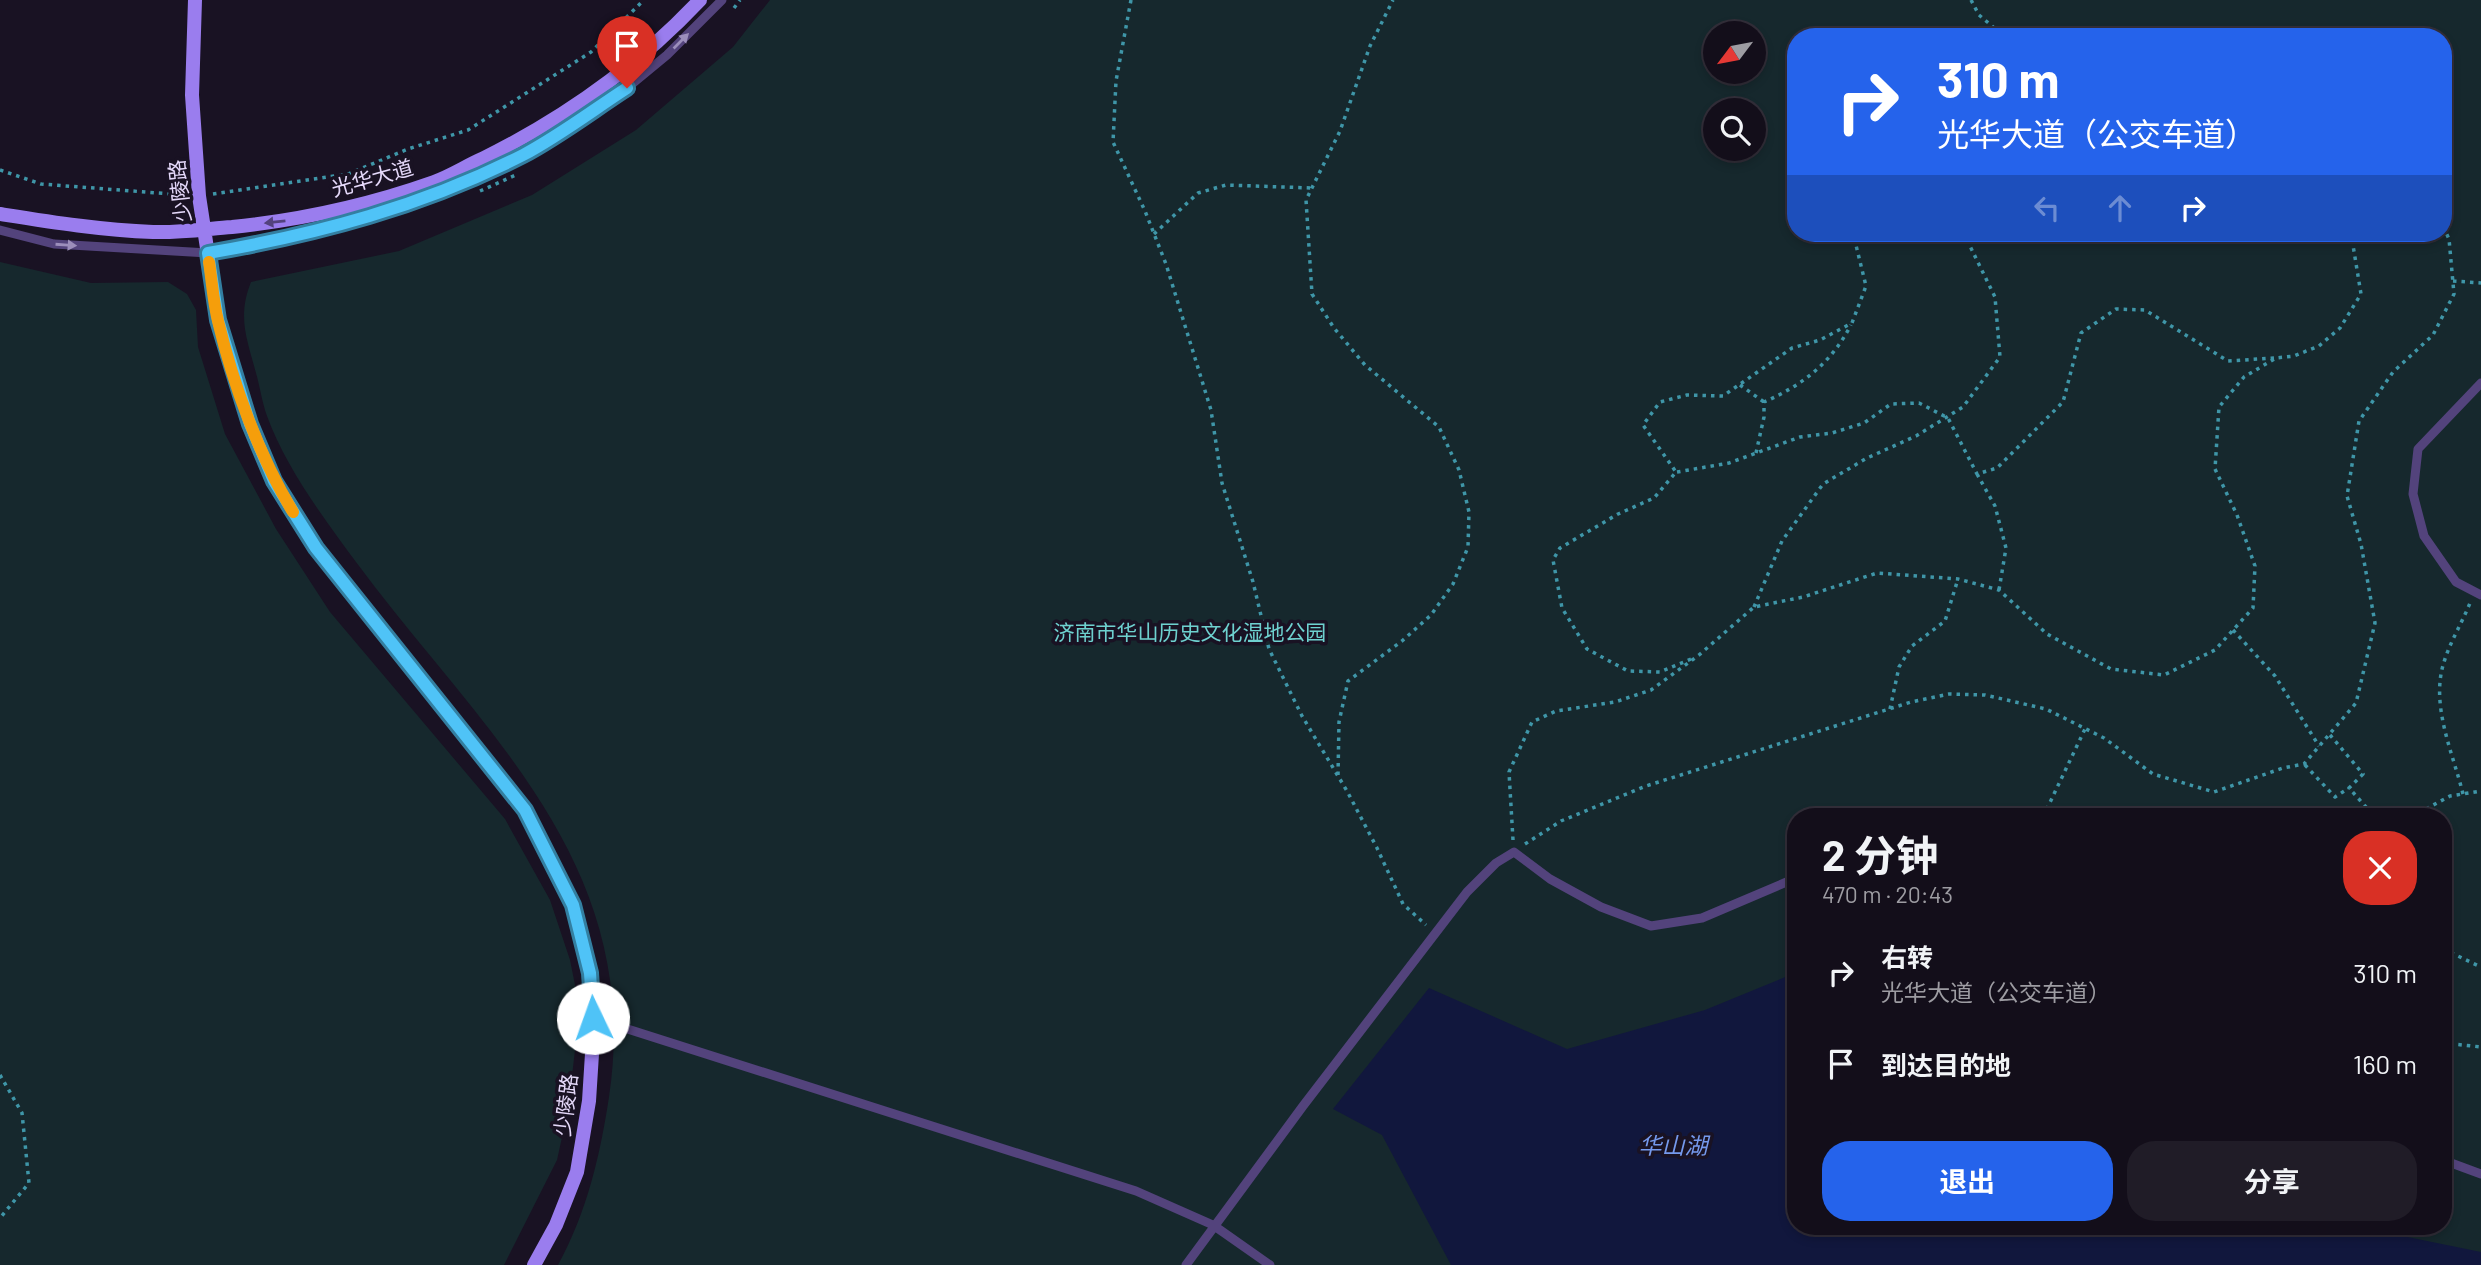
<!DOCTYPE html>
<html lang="zh">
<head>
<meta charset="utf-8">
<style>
	:root { --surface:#130e1a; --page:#201c27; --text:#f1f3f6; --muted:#9d9ca2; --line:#322e39; --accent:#2563eb }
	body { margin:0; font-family:Barlow,"Noto Sans SC",sans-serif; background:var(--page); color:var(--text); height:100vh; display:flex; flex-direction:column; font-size:26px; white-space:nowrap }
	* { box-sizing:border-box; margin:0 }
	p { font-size:23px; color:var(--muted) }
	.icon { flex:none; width:38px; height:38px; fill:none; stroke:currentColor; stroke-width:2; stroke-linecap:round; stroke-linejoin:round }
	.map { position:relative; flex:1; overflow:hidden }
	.drawer { position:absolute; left:1787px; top:808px; width:665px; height:427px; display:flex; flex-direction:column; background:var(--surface); border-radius:28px; box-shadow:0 4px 10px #0003,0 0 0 2px var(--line) }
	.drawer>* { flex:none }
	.hud { position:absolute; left:1787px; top:28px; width:665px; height:214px; border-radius:28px; box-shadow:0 4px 10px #0003,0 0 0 2px var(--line); background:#2563eb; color:#fff; overflow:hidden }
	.needle { width:46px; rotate:238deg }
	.controls { position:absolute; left:1703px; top:21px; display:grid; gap:14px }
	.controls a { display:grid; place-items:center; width:63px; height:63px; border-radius:50%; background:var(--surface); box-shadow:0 4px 10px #0003,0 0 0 2px var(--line); font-size:35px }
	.pin { position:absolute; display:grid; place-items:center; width:60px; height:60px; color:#fff; margin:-72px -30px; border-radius:50% 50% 50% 0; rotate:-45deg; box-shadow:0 0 7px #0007 }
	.pin .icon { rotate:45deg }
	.me { position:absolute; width:77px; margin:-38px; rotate:357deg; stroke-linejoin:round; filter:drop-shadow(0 0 5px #0008) }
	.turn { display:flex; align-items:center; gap:24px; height:147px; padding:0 35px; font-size:32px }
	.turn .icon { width:91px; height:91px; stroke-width:2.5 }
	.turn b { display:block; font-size:49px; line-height:60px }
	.lanes { display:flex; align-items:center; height:66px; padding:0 35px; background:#0003; justify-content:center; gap:35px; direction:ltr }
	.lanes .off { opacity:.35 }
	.round { display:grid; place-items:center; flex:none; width:74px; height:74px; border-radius:28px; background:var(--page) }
	.headline { display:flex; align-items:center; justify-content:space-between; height:119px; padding:0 35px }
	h1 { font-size:42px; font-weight:700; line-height:52px }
	.cta { display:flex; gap:14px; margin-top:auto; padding:14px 35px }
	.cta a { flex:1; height:80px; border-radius:28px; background:var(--accent); color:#fff; font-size:28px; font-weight:700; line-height:80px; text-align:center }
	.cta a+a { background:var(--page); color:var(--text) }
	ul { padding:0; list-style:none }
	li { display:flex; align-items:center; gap:21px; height:91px; padding:0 35px }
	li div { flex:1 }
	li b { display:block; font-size:26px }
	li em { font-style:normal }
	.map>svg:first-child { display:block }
	.green { fill:#16282d; fill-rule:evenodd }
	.water { fill:#11173d }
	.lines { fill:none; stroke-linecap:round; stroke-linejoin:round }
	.path { stroke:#3f96a8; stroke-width:3.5; stroke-dasharray:3.5 5; stroke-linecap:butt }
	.lane { stroke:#53437c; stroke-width:9 }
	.secondary { stroke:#9a7dee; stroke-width:14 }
	.oneway { fill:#9c8ebb }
	.oneway2 { fill:#53427e }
	.route-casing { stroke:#337fa1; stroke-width:18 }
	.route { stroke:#4fc3f7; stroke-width:12 }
	.slow { stroke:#f59e0b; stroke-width:12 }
	.labels { text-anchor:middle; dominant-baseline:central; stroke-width:7; stroke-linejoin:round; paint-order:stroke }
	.street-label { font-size:21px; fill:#e5d9fa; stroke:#191223 }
	.park-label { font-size:21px; fill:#6ed1cf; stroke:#191223 }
	.water-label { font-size:23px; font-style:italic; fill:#7599ed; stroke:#191223 }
</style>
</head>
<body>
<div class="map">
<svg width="2481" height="1265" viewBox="0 0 2481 1265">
	<rect width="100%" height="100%" fill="#191223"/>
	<path class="green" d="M 770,0 L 2481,0 L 2481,1265 L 558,1265 C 587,1212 600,1156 609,1097 C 644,862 481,731 356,562 C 324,519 285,466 267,416 C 262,402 260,387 256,373 C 247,339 237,317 251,282 L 399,251 L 532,195 L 636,130 L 733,47 ZM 1715,33 L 1754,33 L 1754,72 L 1715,72 ZM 1796,37 L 2443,37 L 2443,233 L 1796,233 ZM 1715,110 L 1754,110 L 1754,149 L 1715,149 ZM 1796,817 L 2443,817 L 2443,1227 L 1796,1227 Z
		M 0,262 L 91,283 L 168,282 L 187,294 L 196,310 L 198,347 L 225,434 L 276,529 L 330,612 L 505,819 L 550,900 L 570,960 L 576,990 L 577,1033 L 568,1110 L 557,1160 L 504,1265 L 0,1265 Z"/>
	<path class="water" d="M 1795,973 L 1796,1227 L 2372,1227 L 2383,1232 L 2481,1252 L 2481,1265 L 1451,1265 L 1382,1135 L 1333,1109 L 1429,988 L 1567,1049 L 1705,1010 Z"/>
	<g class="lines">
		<path class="path" d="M 1131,0 L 1116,81 L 1113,142 L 1145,211 L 1166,264 L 1211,410 L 1222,483 L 1253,582 L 1269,649 L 1302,716 L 1347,791 L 1377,848 L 1403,904 L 1426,925
			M 1971,0 L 1979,15 L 2005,37
			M 734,8 L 740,0
			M 1800,37 L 1802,32 L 1831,37
			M 0,170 L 41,184 L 184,195
			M 480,191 L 518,174
			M 213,194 L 348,174 L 408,149 L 468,130 L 591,52 L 644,0
			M 1154,234 L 1198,193 L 1226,185 L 1311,188
			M 2453,281 L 2481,283
			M 1740,385 L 1764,402
			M 1756,453 L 1764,417 L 1764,402 C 1803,385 1831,363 1851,325
			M 1677,472 L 1729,463 L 1800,437 L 1832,433 L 1864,423 L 1891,404 L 1919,403 L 1948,418 L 1977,474 L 1997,468 L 2063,402 L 2081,333 L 2116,309 L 2145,310 L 2228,361 L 2274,358
			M 1977,474 L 1995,506 L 2006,548 L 1999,590
			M 1754,607 L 1782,541 L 1823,484 L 1867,458 L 1916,436 L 1963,407 L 2000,357 L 1995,297 L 1968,242 L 1960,233
			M 2233,630 L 2275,676 L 2319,746
			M 1691,659 L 1660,672 L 1628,671 L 1587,649 L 1562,608 L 1553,560 L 1560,548 L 1618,514 L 1654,498 L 1676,472 L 1643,425 L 1660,402 L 1687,395 L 1723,396 L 1792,348 L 1820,340 L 1852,323 L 1866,286 L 1853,233
			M 1890,709 L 1899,667 L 1912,646 L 1945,621 L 1958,579
			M 2330,735 L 2363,774 L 2349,788 L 2375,817
			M 2305,765 L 2335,797 L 2349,788
			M 1338,775 L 1339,722 L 1348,681 L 1402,641 L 1431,615 L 1453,584 L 1468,547 L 1469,512 L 1459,470 L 1439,427 L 1365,365 L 1334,328 L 1312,294 L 1306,200 L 1340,131 L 1370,46 L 1393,0
			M 2463,794 C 2453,753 2430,705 2444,662 C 2450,642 2462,623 2470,603
			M 2043,817 L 2085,729
			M 2411,817 L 2450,796 L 2481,791
			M 1513,840 L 1509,772 L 1532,722 L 1556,711 L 1615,702 L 1651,690 L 1699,655 L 1754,607 L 1803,597 L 1877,573 L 1958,579 L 1999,590 L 2047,634 L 2111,669 L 2164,675 L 2215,650 L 2253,608 L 2255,566 L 2237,515 L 2215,469 L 2219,407 L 2244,377 L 2276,358 L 2294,356 L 2319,346 L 2340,328 L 2361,294 L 2351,233
			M 1525,844 L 1561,821 L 1646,786 L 1911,702 L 1949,694 L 1985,695 L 2046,709 L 2104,738 L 2153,774 L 2214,792 L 2283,768 L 2304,764 L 2356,703 L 2375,623 L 2361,544 L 2347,496 L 2359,421 L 2393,372 L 2433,335 L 2454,294 L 2449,239 L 2443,226
			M 2443,949 L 2481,967
			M 2443,1038 L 2453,1044 L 2481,1047
			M 0,1075 L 22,1113 L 29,1183 L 0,1218"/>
		<path class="lane" d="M 0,230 L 54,244 L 208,253 L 275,241 L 408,206 L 525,154 L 627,88 L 667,55 L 722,0
			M 2481,383 L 2418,449 L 2413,494 L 2424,536 L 2456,582 L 2481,595
			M 593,1018 L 1136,1191 L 1213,1225 L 1270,1265
			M 2443,1160 L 2481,1174
			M 1186,1265 L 1303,1106 L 1467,892 L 1496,863 L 1514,852 L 1550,879 L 1601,907 L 1651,926 L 1702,918 L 1796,878"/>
		<path class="secondary" d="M 195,0 L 192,95 L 199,196 L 218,320 L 250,424 L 274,481 L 316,548 L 525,810 L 573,905 L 585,948 L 590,973 L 593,1038 L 589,1101 L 577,1172 L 556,1225 L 534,1265
			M 0,214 C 51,222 101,230 153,232 C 179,233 206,229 232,227 C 301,220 369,205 434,182 C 451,176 466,166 482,159 C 563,119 638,66 700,0"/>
	</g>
	<defs><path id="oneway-solid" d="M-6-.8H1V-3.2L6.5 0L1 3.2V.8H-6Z" transform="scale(1.75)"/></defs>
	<g class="oneway">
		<use href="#oneway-solid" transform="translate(681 41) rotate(-45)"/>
		<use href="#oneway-solid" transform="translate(66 245) rotate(4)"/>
	</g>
	<use class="oneway2" href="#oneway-solid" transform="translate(275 222) rotate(174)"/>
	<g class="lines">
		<defs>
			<path id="route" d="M 593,1018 L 590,973 L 573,905 L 525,810 L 316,548 L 274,481 L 250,424 L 218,320 L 208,253 C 318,234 423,206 523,155 C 559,136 593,110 627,88"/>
		</defs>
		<use href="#route" class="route-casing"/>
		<use href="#route" class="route"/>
		<path class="slow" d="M 209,262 C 212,281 213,301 218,321 C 233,384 259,456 293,512"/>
	</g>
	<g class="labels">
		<g class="street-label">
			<text transform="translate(372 177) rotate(-16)">光华大道</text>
			<text transform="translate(179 191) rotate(-96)">少陵路</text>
			<text transform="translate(565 1105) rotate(-83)">少陵路</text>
		</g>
		<g class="park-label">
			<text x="1190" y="631">济南市华山历史文化湿地公园</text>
		</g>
		<g class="water-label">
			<text x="1673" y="1145">华山湖</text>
		</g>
	</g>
</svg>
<div class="controls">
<a><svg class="needle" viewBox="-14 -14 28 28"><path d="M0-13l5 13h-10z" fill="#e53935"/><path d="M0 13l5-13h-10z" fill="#9d9ca2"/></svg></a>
<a><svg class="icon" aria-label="search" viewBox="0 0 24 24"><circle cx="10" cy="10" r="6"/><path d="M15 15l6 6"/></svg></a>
</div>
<div class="pin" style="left:627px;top:88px;background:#d93025"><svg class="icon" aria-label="arrive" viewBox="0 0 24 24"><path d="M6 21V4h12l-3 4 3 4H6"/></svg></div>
<svg class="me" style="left:593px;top:1018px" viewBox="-20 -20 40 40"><circle r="19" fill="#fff"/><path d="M0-13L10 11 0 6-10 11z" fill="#4fc3f7"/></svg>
<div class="hud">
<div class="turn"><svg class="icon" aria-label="right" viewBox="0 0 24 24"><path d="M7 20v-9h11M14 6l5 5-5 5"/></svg><div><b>310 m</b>光华大道（公交车道）</div></div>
<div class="lanes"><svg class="icon off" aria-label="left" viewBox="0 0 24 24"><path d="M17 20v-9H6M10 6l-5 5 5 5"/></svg><svg class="icon off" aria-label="ahead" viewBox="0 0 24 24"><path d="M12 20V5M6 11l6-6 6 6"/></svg><svg class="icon" aria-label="right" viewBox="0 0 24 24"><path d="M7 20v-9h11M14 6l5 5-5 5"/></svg></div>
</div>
<section class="drawer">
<div class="headline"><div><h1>2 分钟</h1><p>470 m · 20:43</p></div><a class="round" style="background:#d93025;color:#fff"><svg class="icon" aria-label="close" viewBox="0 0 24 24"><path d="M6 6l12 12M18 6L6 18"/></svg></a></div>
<ul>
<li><svg class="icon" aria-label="right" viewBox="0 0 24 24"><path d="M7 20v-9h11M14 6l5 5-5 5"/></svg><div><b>右转</b><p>光华大道（公交车道）</p></div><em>310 m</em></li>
<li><svg class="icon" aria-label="arrive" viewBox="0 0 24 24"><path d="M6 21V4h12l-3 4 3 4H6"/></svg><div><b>到达目的地</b></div><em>160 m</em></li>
</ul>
<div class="cta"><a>退出</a><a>分享</a></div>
</section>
</div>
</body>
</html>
